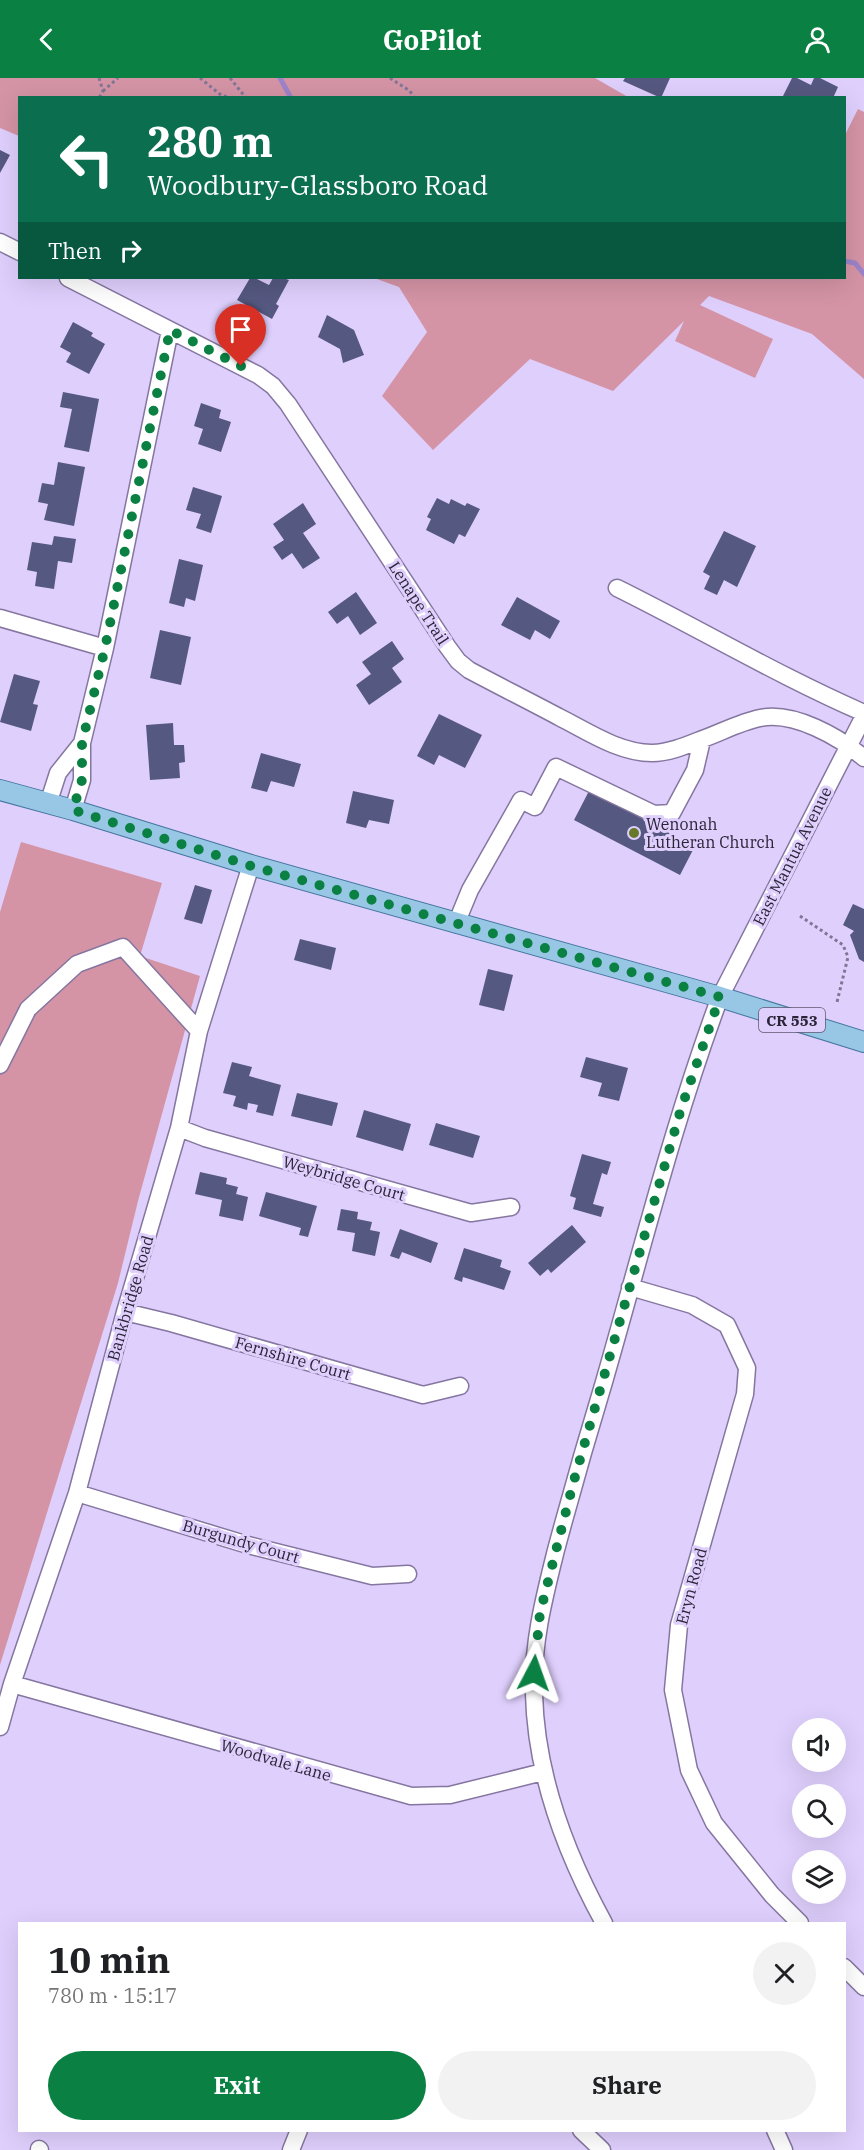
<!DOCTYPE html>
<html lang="en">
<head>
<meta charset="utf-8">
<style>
	:root { --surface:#fff; --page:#f2f2f2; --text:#202124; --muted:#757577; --accent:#0b8043 }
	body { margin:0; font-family:"IBM Plex Serif",serif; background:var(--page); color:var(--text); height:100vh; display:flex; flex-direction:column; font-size:22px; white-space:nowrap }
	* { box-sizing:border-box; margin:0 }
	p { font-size:20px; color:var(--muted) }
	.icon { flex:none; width:33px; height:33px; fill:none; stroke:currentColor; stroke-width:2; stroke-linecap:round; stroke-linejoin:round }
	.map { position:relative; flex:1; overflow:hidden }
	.sheet { position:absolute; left:18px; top:1844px; width:828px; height:210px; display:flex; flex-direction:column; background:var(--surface); border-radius:0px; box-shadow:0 6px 24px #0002 }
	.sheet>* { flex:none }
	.guide { position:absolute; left:18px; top:18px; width:828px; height:183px; border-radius:0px; box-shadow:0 6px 24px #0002; background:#0b6e4f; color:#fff; overflow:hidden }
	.tools { position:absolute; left:792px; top:1640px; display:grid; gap:12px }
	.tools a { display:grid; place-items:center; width:54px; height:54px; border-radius:50%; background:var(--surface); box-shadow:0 6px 24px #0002; font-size:30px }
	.pin { position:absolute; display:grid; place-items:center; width:51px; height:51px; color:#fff; margin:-62px -26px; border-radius:50% 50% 50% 0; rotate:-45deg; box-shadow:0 0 6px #0007 }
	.pin .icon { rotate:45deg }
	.me { position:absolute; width:66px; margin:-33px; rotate:4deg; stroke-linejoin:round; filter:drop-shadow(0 0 4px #0008) }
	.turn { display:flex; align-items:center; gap:21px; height:126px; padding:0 30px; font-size:27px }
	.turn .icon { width:78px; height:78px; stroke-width:2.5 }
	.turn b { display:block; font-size:42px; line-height:51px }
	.then { display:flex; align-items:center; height:57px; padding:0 30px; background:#0003; gap:12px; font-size:22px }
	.round { display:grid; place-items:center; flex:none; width:63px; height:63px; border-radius:32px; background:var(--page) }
	.headline { display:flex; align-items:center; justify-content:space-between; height:102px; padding:0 30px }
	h1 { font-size:36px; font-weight:800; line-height:45px }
	.cta { display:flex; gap:12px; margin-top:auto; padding:12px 30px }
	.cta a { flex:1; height:69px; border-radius:36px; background:var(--accent); color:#fff; font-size:24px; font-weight:800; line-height:69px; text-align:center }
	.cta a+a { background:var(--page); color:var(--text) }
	header { display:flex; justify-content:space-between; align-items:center; height:78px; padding:0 30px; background:var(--accent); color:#fff; font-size:27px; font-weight:800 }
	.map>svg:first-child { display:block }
	.green { fill:#d494a6 }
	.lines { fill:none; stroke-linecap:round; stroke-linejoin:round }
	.stream { stroke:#9d83c8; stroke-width:5 }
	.building { fill:#555880 }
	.minor-casing { stroke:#8576a0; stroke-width:19 }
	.major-casing { stroke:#45759e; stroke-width:22 }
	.path { stroke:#817595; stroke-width:3; stroke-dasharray:3 3; stroke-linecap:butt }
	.minor { stroke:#fff; stroke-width:16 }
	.major { stroke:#98c7e6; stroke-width:20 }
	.route { stroke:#0b8043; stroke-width:10; stroke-dasharray:0 18 }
	.poi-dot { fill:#667928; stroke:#dfcffd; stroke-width:2 }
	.labels { text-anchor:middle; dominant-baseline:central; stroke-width:6; stroke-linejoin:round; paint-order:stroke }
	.shield { fill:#dfcffd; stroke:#615772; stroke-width:1.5 }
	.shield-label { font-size:15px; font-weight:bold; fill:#2b2436 }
	.street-label { font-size:16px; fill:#2b2436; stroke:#dfcffd }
	.poi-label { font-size:16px; fill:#2b2436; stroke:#dfcffd; text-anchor:start }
</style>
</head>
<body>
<header><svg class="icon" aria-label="back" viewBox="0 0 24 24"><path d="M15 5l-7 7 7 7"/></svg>GoPilot<svg class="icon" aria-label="person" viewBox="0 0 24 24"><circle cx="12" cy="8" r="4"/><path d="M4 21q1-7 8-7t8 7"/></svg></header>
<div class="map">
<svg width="864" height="2072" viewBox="0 0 864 2072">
	<rect width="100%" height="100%" fill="#dfcffd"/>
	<path class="green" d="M 0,0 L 595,0 L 628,19 L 20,20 L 19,58 L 0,50 Z
		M 858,31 L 864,34 L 864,301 L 812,256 L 709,218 L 700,227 L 773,261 L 755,300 L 675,263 L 684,243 L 613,313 L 530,281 L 433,372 L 382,318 L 427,254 L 399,209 L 374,200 L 844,200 L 845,57 Z
		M 21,764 L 162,805 L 140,878 L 200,898 L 138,1123 L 118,1205 L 0,1587 L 0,834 Z"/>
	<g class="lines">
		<path class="stream" d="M 280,0 L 291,20
			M 844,183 L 855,185 L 864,196"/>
	</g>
	<path class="building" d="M 625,0 L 670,0 L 661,20 L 623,3 Z
		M 792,0 L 797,0 L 811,7 L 814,0 L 820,0 L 838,9 L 833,20 L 785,20 L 783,18 Z
		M 0,72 L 10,77 L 0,95 Z
		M 250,200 L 255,200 L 269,207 L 273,200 L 283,200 L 289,202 L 276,226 L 279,228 L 272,241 L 237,222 Z
		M 327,237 L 354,252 L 364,277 L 343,285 L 340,271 L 318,259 Z
		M 73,244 L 93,255 L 91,258 L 105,266 L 89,296 L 66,284 L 71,275 L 60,269 Z
		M 63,314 L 99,321 L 89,374 L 64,369 L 72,331 L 60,329 Z
		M 201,325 L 221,332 L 219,340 L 231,344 L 221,374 L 198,366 L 203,351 L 194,348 Z
		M 58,384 L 85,389 L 74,448 L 44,442 L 48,426 L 38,424 L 42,405 L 54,407 Z
		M 193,409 L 222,418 L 211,455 L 196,450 L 201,436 L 186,432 Z
		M 437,420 L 449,426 L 451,421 L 465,428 L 467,425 L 480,431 L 465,459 L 459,456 L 454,466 L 426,452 L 431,441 L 427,439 Z
		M 303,425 L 316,446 L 303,455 L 320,480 L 303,491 L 292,475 L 282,482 L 273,469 L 284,462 L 273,446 Z
		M 724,453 L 756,468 L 737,509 L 724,502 L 717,517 L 704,511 L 710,498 L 703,494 Z
		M 54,458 L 76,461 L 72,485 L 58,483 L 54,511 L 35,508 L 37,494 L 27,492 L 32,464 L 52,467 Z
		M 179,481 L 203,487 L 195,523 L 186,520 L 184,529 L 169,525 Z
		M 356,514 L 377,545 L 360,557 L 348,538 L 337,546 L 328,534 Z
		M 517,519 L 560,543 L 550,561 L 535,552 L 530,562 L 501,547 Z
		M 160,552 L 191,559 L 181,607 L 150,600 Z
		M 392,563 L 404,581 L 392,590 L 402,604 L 369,627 L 356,607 L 371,596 L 362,584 Z
		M 14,596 L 40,603 L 33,626 L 38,627 L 31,653 L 0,644 Z
		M 439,636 L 482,657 L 465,690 L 439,677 L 434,687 L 417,678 Z
		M 173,645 L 174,667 L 184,667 L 185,684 L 179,685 L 180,700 L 150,702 L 146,647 Z
		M 261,675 L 301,686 L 294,709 L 271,703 L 267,714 L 251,710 Z
		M 353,713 L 394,722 L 389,746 L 369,742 L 366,750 L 346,745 Z
		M 589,713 L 695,768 L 680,797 L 574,742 Z
		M 195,807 L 212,812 L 202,846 L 184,841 Z
		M 853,826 L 864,831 L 864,884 L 859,881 L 850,857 L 854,853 L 843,847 Z
		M 300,861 L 336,870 L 331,892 L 294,882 Z
		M 488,891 L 513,897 L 504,933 L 479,927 Z
		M 586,979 L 628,990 L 619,1023 L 598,1018 L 602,1005 L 580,999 Z
		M 232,984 L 252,989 L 249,998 L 281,1007 L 273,1038 L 256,1034 L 258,1027 L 248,1025 L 247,1032 L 233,1028 L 236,1018 L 223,1015 Z
		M 297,1015 L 338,1025 L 332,1048 L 291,1038 Z
		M 364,1032 L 411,1046 L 403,1073 L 356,1059 Z
		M 436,1045 L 480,1058 L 473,1080 L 429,1067 Z
		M 582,1076 L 611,1084 L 607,1097 L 602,1095 L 593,1126 L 604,1129 L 601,1139 L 573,1131 L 576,1120 L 570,1118 Z
		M 200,1094 L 227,1100 L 226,1106 L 238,1109 L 236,1116 L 248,1119 L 243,1143 L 219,1138 L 222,1122 L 195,1116 Z
		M 266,1114 L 317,1128 L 308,1159 L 299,1157 L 301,1150 L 259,1138 Z
		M 341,1131 L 358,1134 L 357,1141 L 372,1144 L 370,1152 L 380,1154 L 375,1178 L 352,1173 L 355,1155 L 337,1152 Z
		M 572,1147 L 586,1164 L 551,1195 L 548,1191 L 540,1198 L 528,1185 Z
		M 400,1151 L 438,1165 L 431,1185 L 402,1174 L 399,1181 L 390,1178 Z
		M 464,1170 L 502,1182 L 500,1189 L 511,1193 L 504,1212 L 463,1199 L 462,1204 L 454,1201 Z"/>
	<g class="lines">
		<defs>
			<path id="minor" d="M 0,164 L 20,174
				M 68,200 L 258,297 L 273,308 L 288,326 L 447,568 L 458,583 L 469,592 C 499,608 529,623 559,639 C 587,653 619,675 652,675 C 668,675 685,668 700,662 C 720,655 740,644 760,640 C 794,633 839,659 864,680
				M 617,510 C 700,551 779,598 864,635
				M 0,540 L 105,570
				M 48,726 L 58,695 L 82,665
				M 73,732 L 82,702 L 82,665 L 105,570 L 170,252
				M 456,846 L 470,812 L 521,722 L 535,729 L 556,689 L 654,736 L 672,735 L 695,692 L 702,662
				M 0,987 L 28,931 L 77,886 L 123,869 L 199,953
				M 179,1050 L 205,1060 L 471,1135 L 511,1129
				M 630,1209 L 692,1227 L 727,1247 L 747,1290 L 745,1316 L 679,1547 L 673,1612 L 689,1692 L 714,1745 L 772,1817 L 800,1845
				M 125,1234 L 171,1245 L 423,1317 L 460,1308
				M 77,1415 L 248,1467 L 372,1498 L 408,1496
				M 12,1606 L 411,1718 L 450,1717 L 543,1694
				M 0,1649 L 12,1606 L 77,1415 L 125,1234 L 179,1050 L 199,953 L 251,787
				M 604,1845 C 565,1774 536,1697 534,1616 C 532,1566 544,1520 556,1472 C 571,1416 587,1360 604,1304 C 641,1176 673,1045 720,919 L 864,638
				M 844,1889 L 864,1909
				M 581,2052 L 602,2072
				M 775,2052 L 784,2072
				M 39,2071 L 40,2072
				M 291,2072 L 299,2052"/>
			<path id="major" d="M 0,712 L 73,732 L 251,787 L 720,919 L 864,964"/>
		</defs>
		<use href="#minor" class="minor-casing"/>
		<use href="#major" class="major-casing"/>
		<path class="path" d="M 99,0 L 103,13 L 99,20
			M 200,0 L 221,17 L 230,20
			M 230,0 L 246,20
			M 390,0 L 410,13 L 414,20
			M 103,13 L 118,0
			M 800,838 L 843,867 L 848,879 L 837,924"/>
		<use href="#minor" class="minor"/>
		<use href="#major" class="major"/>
	</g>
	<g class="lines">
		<path class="route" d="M 241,288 L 170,252 L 105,570 L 82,665 L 82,702 L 73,732 L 251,788 L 720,919 L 681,1031 L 573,1406 L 540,1535 L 534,1595"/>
	</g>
	<circle class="poi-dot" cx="634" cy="755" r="6"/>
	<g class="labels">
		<rect class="shield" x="759" y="930" width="66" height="24" rx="4.5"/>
		<g class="shield-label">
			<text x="792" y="942">CR 553</text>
		</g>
		<g class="street-label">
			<text transform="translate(419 525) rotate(57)">Lenape Trail</text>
			<text transform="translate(792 778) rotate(-63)">East Mantua Avenue</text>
			<text transform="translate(344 1100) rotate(16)">Weybridge Court</text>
			<text transform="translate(130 1220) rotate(-74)">Bankbridge Road</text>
			<text transform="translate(293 1280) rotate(16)">Fernshire Court</text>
			<text transform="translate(241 1463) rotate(16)">Burgundy Court</text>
			<text transform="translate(691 1508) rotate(-75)">Eryn Road</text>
			<text transform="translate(276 1682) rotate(16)">Woodvale Lane</text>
		</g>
		<g class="poi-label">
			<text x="646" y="746">Wenonah<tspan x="646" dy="18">Lutheran Church</tspan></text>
		</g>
	</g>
</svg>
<div class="tools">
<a><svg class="icon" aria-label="sound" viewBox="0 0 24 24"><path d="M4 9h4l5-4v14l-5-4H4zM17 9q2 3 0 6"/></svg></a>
<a><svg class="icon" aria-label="search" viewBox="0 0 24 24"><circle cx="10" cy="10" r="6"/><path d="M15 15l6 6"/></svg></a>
<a><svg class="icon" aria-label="layers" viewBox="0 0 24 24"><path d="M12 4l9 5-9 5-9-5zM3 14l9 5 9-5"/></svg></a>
</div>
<div class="pin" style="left:241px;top:288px;background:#d93025"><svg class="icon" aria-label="arrive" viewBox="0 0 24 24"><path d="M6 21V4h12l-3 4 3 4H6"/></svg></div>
<svg class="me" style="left:534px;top:1595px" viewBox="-20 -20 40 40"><path d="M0-17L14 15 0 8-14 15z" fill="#0b8043" stroke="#fff" stroke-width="4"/></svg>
<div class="guide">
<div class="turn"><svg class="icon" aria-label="left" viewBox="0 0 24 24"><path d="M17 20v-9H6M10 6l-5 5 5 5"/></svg><div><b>280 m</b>Woodbury-Glassboro Road</div></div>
<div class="then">Then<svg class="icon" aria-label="right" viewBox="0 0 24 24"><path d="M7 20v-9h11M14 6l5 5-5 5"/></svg></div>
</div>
<section class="sheet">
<div class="headline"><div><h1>10 min</h1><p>780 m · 15:17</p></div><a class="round"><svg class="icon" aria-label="close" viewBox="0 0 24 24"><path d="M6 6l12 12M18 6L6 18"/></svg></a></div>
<div class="cta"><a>Exit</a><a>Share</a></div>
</section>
</div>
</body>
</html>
